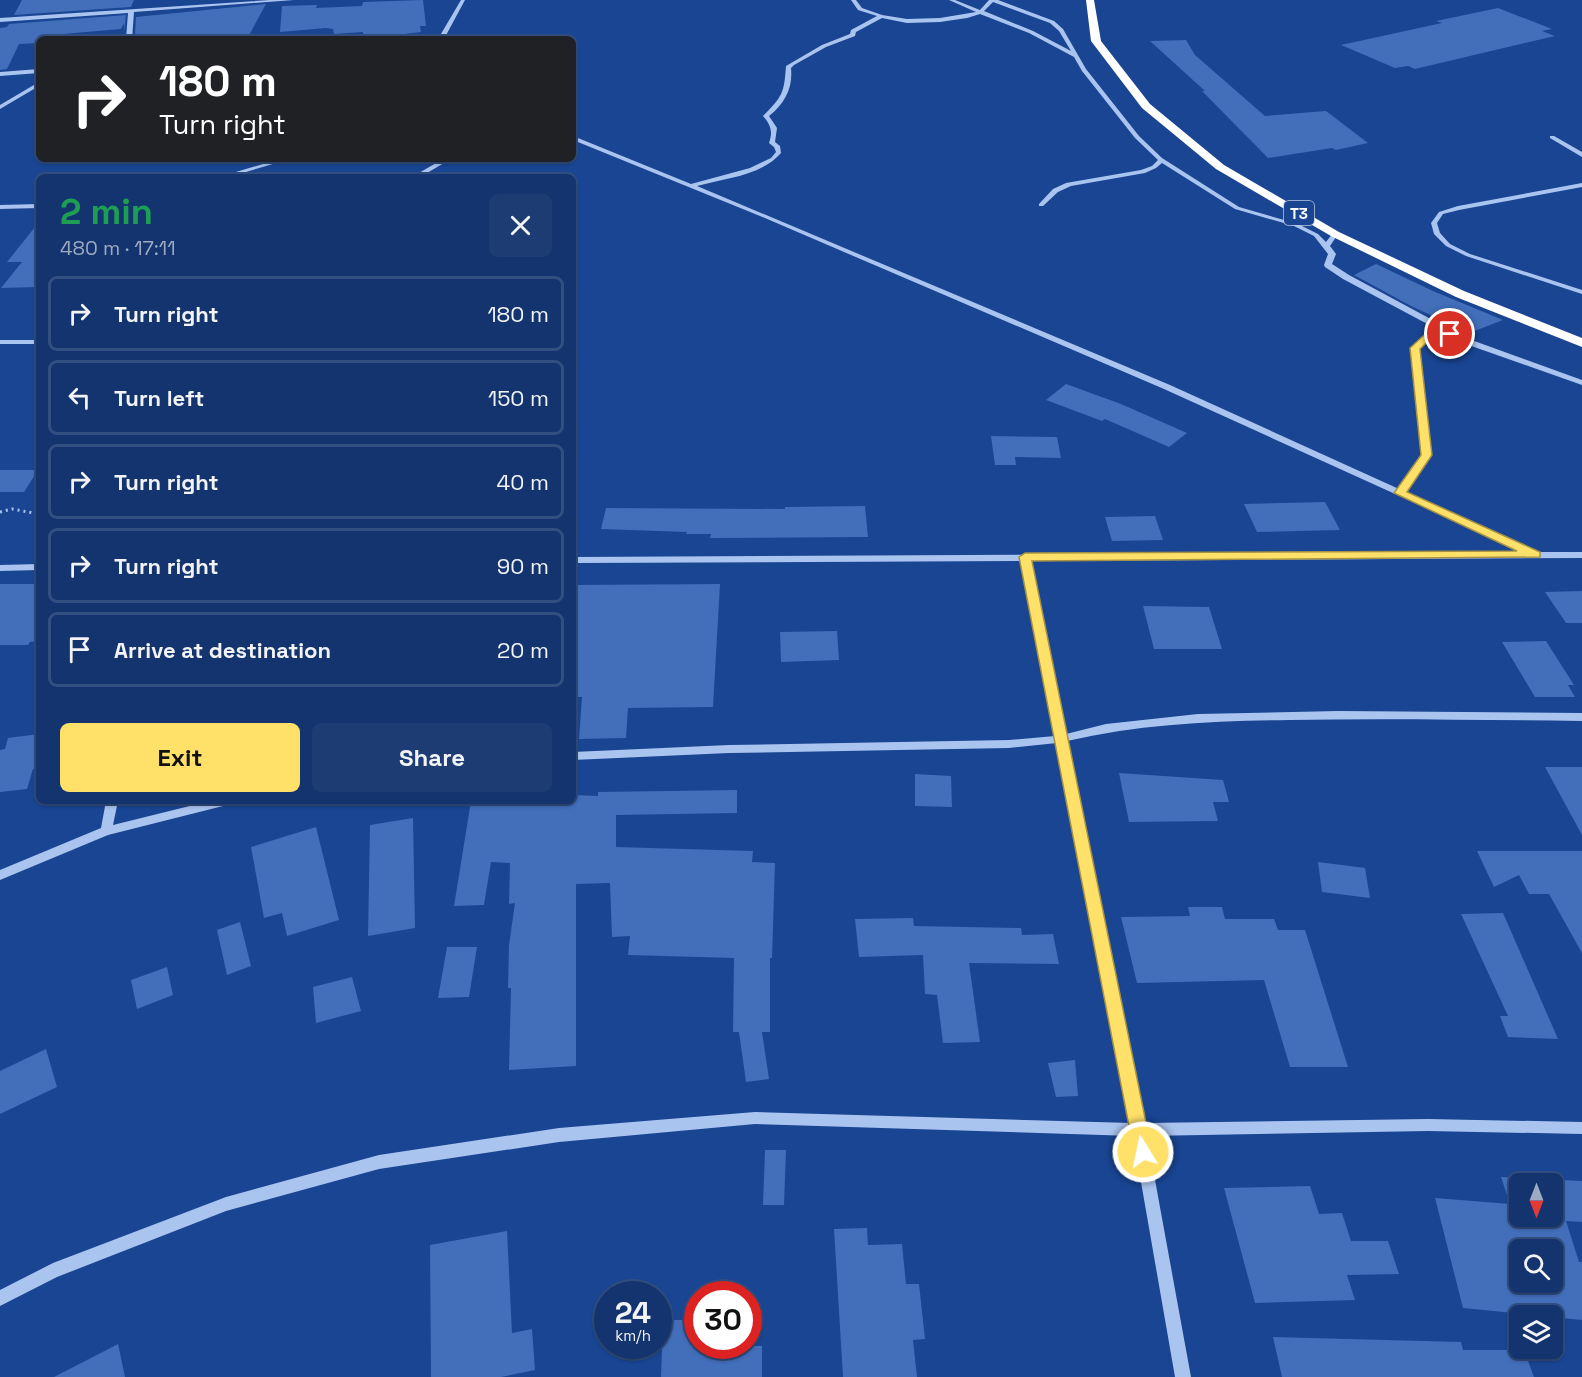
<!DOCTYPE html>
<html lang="en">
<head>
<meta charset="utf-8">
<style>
	:root { --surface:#13346e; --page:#1c3c73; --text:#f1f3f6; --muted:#9daac2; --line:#324f81; --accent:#ffe068 }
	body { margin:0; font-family:"Space Grotesk",sans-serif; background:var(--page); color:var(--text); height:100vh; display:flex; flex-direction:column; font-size:22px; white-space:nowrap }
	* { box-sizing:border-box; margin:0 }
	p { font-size:20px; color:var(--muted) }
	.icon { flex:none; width:33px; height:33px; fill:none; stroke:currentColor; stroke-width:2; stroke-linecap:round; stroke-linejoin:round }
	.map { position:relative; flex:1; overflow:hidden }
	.panel { position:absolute; left:36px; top:174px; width:540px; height:630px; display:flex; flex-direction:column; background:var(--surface); border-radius:9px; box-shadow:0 2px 4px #0004,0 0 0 2px var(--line) }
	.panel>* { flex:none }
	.banner { position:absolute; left:36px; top:36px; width:540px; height:126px; border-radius:9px; box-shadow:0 2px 4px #0004,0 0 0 2px var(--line); background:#202124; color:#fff; overflow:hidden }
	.needle { width:39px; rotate:180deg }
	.fabs { position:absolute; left:1509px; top:1173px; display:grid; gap:12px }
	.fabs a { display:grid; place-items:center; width:54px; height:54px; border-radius:9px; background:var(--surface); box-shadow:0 2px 4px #0004,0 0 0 2px var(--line); font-size:30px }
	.speed { position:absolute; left:594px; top:1281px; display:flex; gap:12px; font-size:30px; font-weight:700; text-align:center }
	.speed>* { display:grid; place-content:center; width:78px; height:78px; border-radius:50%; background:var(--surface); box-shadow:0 2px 4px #0004,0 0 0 2px var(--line); line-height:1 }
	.speed small { font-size:15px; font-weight:400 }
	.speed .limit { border:9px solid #d22; background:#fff; color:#111 }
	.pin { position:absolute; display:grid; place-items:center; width:51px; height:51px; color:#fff; margin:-26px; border:3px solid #fff; border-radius:50%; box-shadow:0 2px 6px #0007 }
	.me { position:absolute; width:66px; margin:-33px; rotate:350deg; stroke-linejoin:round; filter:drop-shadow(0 0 4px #0008) }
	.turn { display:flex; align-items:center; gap:21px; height:126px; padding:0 24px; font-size:27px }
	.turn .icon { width:78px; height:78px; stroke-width:2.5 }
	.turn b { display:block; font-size:42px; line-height:51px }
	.round { display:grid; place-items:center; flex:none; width:63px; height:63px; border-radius:9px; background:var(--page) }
	.overview { display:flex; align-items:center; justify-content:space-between; height:102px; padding:0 24px }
	h1 { font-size:36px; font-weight:600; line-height:45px; color:#1e9e55 }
	.button { display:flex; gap:12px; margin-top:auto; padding:12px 24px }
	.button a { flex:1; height:69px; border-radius:9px; background:var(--accent); color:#111; font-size:24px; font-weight:600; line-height:69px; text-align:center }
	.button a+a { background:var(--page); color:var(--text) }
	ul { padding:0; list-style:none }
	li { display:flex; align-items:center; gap:18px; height:75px; margin:0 12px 9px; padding:0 12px; border:3px solid var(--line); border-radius:9px }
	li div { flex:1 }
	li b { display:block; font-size:22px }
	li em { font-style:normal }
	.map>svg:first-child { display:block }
	.building { fill:#426eba; fill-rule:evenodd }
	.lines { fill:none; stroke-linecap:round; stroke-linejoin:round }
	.path { stroke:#aac4f0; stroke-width:3; stroke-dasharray:2 4; stroke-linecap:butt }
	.minor { fill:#aac4f0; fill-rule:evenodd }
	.highway { fill:#fff; fill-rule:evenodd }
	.route { fill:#ffe068; stroke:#a69244; stroke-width:1.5 }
	.labels { text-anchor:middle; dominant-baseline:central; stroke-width:4.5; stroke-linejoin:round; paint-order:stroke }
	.shield { fill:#194593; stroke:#bac7df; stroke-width:1.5 }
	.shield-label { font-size:15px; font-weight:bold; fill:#fff }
</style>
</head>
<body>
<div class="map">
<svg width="1582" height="1377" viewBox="0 0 1582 1377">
	<rect width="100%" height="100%" fill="#194593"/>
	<path class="building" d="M 22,0 L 134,0 L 131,7 L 14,15 Z
		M 423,0 L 426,26 L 420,26 L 421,32 L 363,39 L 363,32 L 334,34 L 333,29 L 326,28 L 280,32 L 282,6 L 317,5 L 316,8 L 362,6 L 363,2 Z
		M 266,4 L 247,39 L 149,39 L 152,34 L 135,35 L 136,17 Z
		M 1498,8 L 1552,29 L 1542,31 L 1555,36 L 1415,69 L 1408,66 L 1395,68 L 1341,45 L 1442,23 L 1436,21 Z
		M 126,15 L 124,32 L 124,23 L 121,29 L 63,34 L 60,39 L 39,39 L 39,43 L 19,44 L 7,69 L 0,70 L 0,28 L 7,27 L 9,24 Z
		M 1186,40 L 1195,55 L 1265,116 L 1326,111 L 1368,143 L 1336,150 L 1332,148 L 1268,158 L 1202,91 L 1205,91 L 1150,41 Z
		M 39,222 L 39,287 L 1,288 L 22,262 L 7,262 Z
		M 1376,264 L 1433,291 L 1503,320 L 1472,332 L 1461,329 L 1411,306 L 1354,275 Z
		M 1066,384 L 1121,404 L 1187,433 L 1169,447 L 1105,419 L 1102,421 L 1046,400 Z
		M 991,436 L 1057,437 L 1061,458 L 1015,457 L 1016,465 L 995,465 Z
		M 0,470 L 38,470 L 24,492 L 0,492 Z
		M 1325,502 L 1340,530 L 1257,532 L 1244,504 Z
		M 865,506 L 868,537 L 710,538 L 711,534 L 686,534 L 687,532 L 601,529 L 606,508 L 785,509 L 785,507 Z
		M 1155,516 L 1163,540 L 1112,541 L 1105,517 Z
		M 0,584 L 39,584 L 39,641 L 30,642 L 28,645 L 0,645 Z
		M 720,584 L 713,707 L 628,708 L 626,738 L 579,739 L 582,697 L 573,697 L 573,585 Z
		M 1582,591 L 1582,623 L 1566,623 L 1545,592 Z
		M 1143,606 L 1209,607 L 1222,649 L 1154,649 Z
		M 837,631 L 839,660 L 781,662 L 780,632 Z
		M 1546,641 L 1574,685 L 1568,685 L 1575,697 L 1535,697 L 1502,642 Z
		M 39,734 L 39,769 L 33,769 L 27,789 L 0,792 L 0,750 L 5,749 L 8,738 Z
		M 1545,767 L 1582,767 L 1582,835 Z
		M 1119,773 L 1223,780 L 1229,802 L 1213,802 L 1218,821 L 1129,822 Z
		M 915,774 L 951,776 L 952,807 L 915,806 Z
		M 737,790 L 737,813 L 616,815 L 616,847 L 753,851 L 752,862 L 775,863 L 772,958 L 770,958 L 770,1032 L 762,1032 L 769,1079 L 746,1082 L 739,1032 L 733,1032 L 734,958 L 628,955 L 630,936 L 612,937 L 610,883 L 576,884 L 576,1066 L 509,1070 L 511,988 L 508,988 L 509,945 L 515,903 L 509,904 L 510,863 L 491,862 L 484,905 L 454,906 L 471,801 L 573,801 L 573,795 L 598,796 L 598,792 Z
		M 413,818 L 415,928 L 368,936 L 370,825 Z
		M 316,827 L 339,920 L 287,936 L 282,913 L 264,918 L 251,847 Z
		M 1477,851 L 1582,851 L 1582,953 L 1549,894 L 1529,894 L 1519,875 L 1494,887 Z
		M 1318,862 L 1365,868 L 1370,898 L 1322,892 Z
		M 1188,907 L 1222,907 L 1225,919 L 1274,919 L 1278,930 L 1305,930 L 1348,1067 L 1290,1067 L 1264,980 L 1137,983 L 1121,917 L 1190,916 Z
		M 1503,913 L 1558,1039 L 1508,1037 L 1500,1016 L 1508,1016 L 1461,914 Z
		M 913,918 L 914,926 L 1021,928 L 1022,935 L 1053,934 L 1059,964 L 969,963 L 980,1042 L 943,1043 L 937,995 L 925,994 L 923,955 L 859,957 L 855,919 Z
		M 240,922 L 251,966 L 227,975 L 217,930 Z
		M 447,947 L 477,947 L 469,997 L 438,998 Z
		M 167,967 L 173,995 L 137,1009 L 131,980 Z
		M 352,977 L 361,1011 L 316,1023 L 313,987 Z
		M 46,1049 L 57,1087 L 0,1114 L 0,1071 Z
		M 1075,1060 L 1078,1096 L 1056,1097 L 1048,1063 Z
		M 765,1150 L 786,1150 L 784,1205 L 763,1205 Z
		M 1501,1177 L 1582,1181 L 1582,1222 L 1566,1221 L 1579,1262 L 1582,1262 L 1582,1320 L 1463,1308 L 1435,1198 L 1510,1204 ZM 1520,1184 L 1552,1184 L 1552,1216 L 1520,1216 ZM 1520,1250 L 1552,1250 L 1552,1282 L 1520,1282 Z
		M 1310,1186 L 1319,1214 L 1342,1213 L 1351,1241 L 1388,1241 L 1399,1274 L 1347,1275 L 1355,1300 L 1255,1303 L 1224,1188 Z
		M 867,1228 L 868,1245 L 902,1244 L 906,1284 L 919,1284 L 925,1339 L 913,1340 L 917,1377 L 843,1377 L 834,1229 Z
		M 507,1231 L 512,1333 L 532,1329 L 535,1370 L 501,1377 L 431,1377 L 430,1245 Z
		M 663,1320 L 698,1320 L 698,1346 L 762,1346 L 762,1377 L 661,1377 Z
		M 1273,1337 L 1461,1342 L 1463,1350 L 1524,1350 L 1534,1377 L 1282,1377 Z
		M 118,1344 L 125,1377 L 54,1377 Z"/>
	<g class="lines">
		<path class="path" d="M 0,512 L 12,509 L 39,514"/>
		<path class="minor" d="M 270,0 L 294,0 L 134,12 L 132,39 L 126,39 L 128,13 L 0,22 L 0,18 Z
			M 461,0 L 465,0 L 444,39 L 438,39 Z
			M 851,0 L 856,0 L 862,8 L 882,15 L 907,19 L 940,18 L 976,12 L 949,0 L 955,0 L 980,10 L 989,0 L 998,0 L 1054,21 L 1063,29 L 1086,69 L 1139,136 L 1162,158 L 1239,207 L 1298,224 L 1318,234 L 1326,242 L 1333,233 L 1337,233 L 1338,234 L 1330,246 L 1336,254 L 1332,264 L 1349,275 L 1466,338 L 1582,380 L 1582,385 L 1460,342 L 1439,330 L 1419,349 L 1430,455 L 1405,492 L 1539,552 L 1582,552 L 1582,558 L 1030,561 L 1066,734 L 1106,724 L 1198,714 L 1338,711 L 1582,713 L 1582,721 C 1485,720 1387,718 1289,720 C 1214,721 1140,724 1067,741 L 1145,1123 L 1428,1119 L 1582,1122 L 1582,1134 L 1428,1131 L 1147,1136 L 1191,1377 L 1175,1377 L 1133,1136 L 755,1124 L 559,1142 L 379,1169 L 226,1211 L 57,1277 L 0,1306 L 0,1290 L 53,1263 L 226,1197 L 379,1155 L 559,1128 L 755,1112 L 1131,1123 L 1057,743 L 1009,748 L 729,753 L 573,760 L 573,752 L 729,745 L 1009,740 L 1055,736 L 1021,561 L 573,563 L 573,557 L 1523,552 L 1164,389 L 760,216 L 573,140 L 573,136 L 691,184 L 750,168 L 771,158 L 776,152 L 774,147 L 769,143 C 773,132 771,125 763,116 C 783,96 784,93 786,66 L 822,45 L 850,34 L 851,30 L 877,16 L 858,10 ZM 993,2 L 1050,23 L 1059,31 L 1071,51 L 1033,31 L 984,11 ZM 980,14 L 1029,33 L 1074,57 L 1082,71 L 1135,138 L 1158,160 L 1152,166 L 1141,170 L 1066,183 L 1053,189 L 1039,204 L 1039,206 L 1043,206 L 1058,192 L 1071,186 L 1145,173 L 1156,168 L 1162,163 L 1235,209 L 1294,226 L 1314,236 L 1328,254 L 1324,265 L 1325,267 L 1343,279 L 1433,327 L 1411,348 L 1422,455 L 1399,489 L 1170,385 L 697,186 C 725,178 761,176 781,153 L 780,146 L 775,142 L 777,128 L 769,116 C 785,103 793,88 791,68 L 794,65 L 826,47 L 855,36 L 856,32 L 882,18 L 907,23 L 940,22 L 967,18 Z
			M 39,69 L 39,73 L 0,76 L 0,72 Z
			M 39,82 L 39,86 L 0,109 L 0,105 Z
			M 1550,136 L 1554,136 L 1582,152 L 1582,157 L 1550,138 Z
			M 280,159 L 290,159 L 229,177 L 219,177 Z
			M 443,159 L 451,159 L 420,177 L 412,177 Z
			M 1582,183 L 1582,187 L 1459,210 L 1443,214 L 1437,223 L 1440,233 L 1450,244 L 1470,254 L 1582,290 L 1582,294 L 1466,256 L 1446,246 L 1434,234 L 1431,223 L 1439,212 L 1458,206 Z
			M 39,204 L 39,208 L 0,209 L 0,205 Z
			M 0,340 L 39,340 L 39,344 L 0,344 Z
			M 39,564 L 39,570 L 0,571 L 0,565 Z
			M 106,801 L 118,801 L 113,825 L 210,801 L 233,801 L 231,804 L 227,805 L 108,835 L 0,880 L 0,870 L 101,828 Z"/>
		<path class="highway" d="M 1086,0 L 1094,0 L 1101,41 L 1150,104 L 1224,165 L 1339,232 L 1464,291 L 1582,338 L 1582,347 L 1456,297 L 1331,236 L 1216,169 L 1142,108 L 1091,41 Z"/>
	</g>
	<path class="route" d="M 1435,325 L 1442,325 L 1455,334 L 1450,337 L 1439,331 L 1420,349 L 1432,455 L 1407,492 L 1540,552 L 1540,557 L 1032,561 L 1152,1152 L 1150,1159 L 1143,1161 L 1137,1159 L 1134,1152 L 1019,557 L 1025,553 L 1517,551 L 1394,493 L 1421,455 L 1410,348 Z"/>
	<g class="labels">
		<rect class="shield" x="1284" y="201" width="30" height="24" rx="4.5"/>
		<g class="shield-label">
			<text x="1299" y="213">T3</text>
		</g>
	</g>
</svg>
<div class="fabs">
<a><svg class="needle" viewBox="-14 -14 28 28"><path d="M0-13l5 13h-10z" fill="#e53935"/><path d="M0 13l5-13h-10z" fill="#9daac2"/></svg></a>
<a><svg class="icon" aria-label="search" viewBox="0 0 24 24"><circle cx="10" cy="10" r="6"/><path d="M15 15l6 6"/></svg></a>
<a><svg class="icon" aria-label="layers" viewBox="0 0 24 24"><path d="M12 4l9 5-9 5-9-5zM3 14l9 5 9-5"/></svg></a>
</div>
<div class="speed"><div>24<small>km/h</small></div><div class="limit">30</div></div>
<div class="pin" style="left:1450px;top:334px;background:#d93025"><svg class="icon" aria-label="arrive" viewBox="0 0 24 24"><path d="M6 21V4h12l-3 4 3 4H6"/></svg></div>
<svg class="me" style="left:1143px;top:1152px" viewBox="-20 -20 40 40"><circle r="17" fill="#ffe068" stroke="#fff" stroke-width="3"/><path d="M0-11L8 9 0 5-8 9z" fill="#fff"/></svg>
<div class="banner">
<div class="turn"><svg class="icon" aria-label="right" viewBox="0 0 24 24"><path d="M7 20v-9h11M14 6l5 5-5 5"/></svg><div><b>180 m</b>Turn right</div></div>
</div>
<section class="panel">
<div class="overview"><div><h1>2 min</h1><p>480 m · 17:11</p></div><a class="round"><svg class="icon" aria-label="close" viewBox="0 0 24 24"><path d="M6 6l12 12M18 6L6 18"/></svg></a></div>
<ul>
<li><svg class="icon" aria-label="right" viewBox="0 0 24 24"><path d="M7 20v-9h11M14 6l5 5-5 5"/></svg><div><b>Turn right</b></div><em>180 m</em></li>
<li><svg class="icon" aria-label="left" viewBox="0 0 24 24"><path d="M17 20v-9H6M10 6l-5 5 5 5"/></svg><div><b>Turn left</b></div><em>150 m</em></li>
<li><svg class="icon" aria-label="right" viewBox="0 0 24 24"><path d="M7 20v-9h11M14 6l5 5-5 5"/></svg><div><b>Turn right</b></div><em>40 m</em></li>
<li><svg class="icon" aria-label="right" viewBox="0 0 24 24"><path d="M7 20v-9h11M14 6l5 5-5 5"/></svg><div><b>Turn right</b></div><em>90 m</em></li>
<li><svg class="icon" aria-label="arrive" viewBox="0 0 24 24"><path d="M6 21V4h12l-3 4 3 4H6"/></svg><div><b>Arrive at destination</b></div><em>20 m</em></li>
</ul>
<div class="button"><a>Exit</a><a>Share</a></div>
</section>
</div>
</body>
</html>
